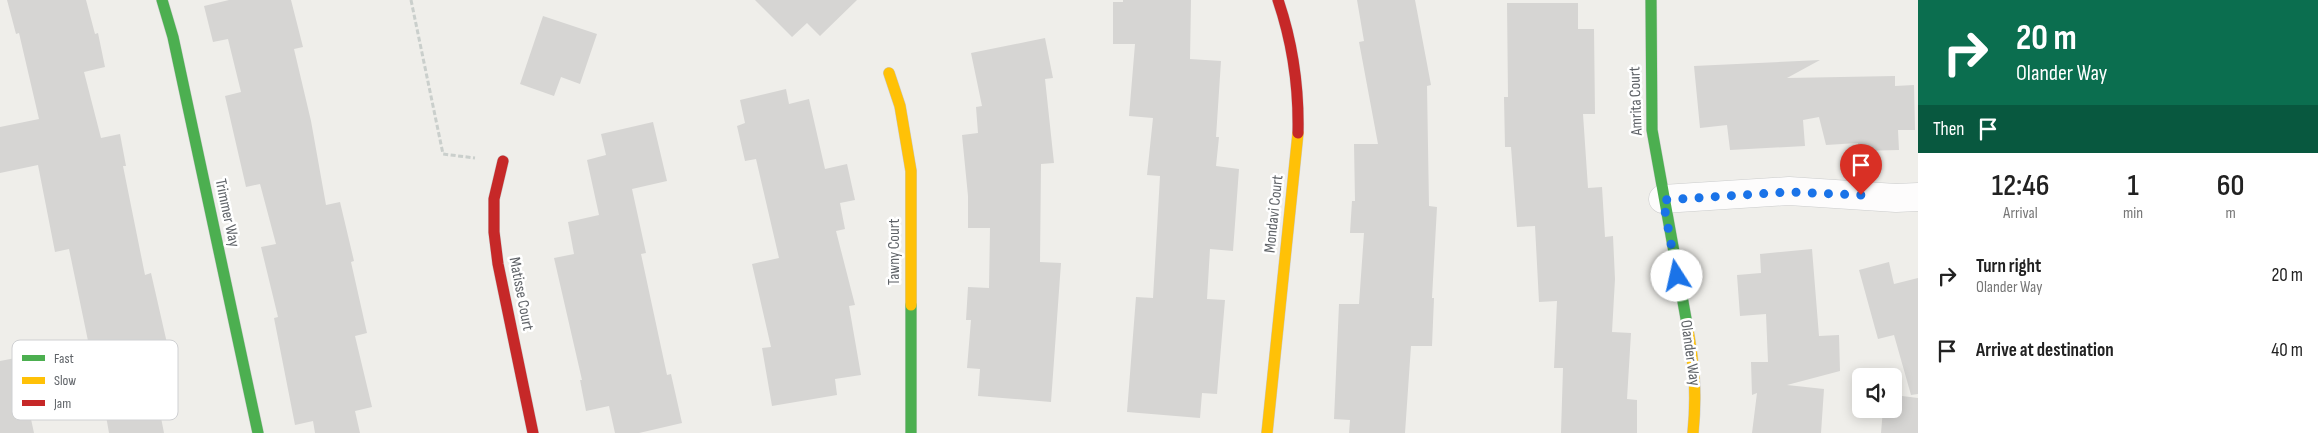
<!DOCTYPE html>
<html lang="en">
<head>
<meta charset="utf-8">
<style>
	:root { --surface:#fff; --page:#f6f6f6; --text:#222; --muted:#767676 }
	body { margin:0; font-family:"Sofia Sans Condensed",sans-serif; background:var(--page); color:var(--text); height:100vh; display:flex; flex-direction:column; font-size:19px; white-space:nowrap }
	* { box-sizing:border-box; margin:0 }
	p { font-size:16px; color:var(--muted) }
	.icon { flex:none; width:28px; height:28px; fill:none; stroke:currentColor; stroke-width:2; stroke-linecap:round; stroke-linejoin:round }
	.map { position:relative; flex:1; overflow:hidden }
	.panel { display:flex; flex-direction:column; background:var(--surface); width:400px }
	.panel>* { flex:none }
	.guide { background:#0b6e4f; color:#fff; overflow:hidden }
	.fabs { position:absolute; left:1852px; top:368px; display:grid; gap:10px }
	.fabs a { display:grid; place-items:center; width:50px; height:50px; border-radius:8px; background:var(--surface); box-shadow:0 2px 12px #0003; font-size:25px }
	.pin { position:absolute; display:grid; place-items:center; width:42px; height:42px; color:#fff; margin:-51px -21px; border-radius:50% 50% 50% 0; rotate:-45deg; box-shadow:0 0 5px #0007 }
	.pin .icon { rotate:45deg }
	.me { position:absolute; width:55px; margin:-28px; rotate:350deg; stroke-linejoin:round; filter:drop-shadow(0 0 4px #0008) }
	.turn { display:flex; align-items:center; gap:18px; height:105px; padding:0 15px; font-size:22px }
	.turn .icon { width:65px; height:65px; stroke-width:2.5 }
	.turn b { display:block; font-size:35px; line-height:42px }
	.then { display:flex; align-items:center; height:48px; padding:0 15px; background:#0003; gap:10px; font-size:19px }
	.eta { display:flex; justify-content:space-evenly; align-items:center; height:85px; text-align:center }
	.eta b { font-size:30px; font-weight:600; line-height:35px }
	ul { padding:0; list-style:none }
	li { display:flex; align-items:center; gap:15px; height:75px; padding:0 15px }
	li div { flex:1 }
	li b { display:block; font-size:19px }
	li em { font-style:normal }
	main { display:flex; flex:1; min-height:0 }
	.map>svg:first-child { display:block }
	.building { fill:#d6d5d3 }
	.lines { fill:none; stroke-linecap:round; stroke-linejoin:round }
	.street-casing { stroke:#cbcccc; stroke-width:29 }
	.fast-casing { stroke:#cacacb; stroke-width:12 }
	.slow-casing { stroke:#cacacb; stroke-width:12 }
	.jam-casing { stroke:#cacacb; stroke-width:12 }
	.path { stroke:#cacfcc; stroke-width:3; stroke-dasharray:5 2.5; stroke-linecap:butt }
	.street { stroke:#fdfcfc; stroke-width:28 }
	.fast { stroke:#4caf50; stroke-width:11 }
	.slow { stroke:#ffc107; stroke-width:11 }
	.jam { stroke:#c62828; stroke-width:11 }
	.route { stroke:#1a73e8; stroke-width:9; stroke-dasharray:0 16.2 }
	.labels { text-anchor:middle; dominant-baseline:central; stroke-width:5; stroke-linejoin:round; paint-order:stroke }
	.street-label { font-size:16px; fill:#5f6368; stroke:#fff }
	.key { fill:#fff; stroke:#cfd0d2; stroke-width:1 }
	.key-label { font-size:14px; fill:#5f6368 }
</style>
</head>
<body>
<main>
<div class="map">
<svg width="1918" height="433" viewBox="0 0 1918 433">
	<rect width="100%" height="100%" fill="#efeeea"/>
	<path class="building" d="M 7,0 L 86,0 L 95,34 L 98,33 L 105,67 L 84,72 L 101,138 L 120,134 L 126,166 L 123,166 L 145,275 L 151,273 L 169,352 L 149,356 L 164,433 L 109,433 L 102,393 L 99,394 L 69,249 L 55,252 L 38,165 L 0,173 L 0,127 L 39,119 L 19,33 L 16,34 Z
		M 229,0 L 291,0 L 303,47 L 294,49 L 311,121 L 326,205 L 340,202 L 354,261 L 351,262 L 367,333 L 355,336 L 372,407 L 355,411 L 360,433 L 315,433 L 313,421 L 295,425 L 274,318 L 278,317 L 261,247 L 276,244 L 260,184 L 246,187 L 225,96 L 241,92 L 228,39 L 213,42 L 204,6 Z
		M 755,0 L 857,0 L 820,36 L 807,23 L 792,37 Z
		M 1123,0 L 1191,0 L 1190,59 L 1221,61 L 1216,137 L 1219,137 L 1216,166 L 1239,169 L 1233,251 L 1210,249 L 1207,299 L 1225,300 L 1217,394 L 1202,393 L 1200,418 L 1127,412 L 1136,297 L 1153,298 L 1160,176 L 1147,175 L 1153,118 L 1129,116 L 1135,44 L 1113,44 L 1113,2 L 1123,2 Z
		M 1357,0 L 1415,0 L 1431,85 L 1427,86 L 1429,206 L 1437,207 L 1432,298 L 1434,298 L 1432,346 L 1411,346 L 1405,433 L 1349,433 L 1350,420 L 1334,419 L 1339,304 L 1359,304 L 1364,233 L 1350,233 L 1352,201 L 1355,201 L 1354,144 L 1378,144 L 1359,42 L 1364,41 Z
		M 1507,3 L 1578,3 L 1578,29 L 1594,29 L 1595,114 L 1583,114 L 1588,188 L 1602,187 L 1605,237 L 1613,236 L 1615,279 L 1612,332 L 1631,333 L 1627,399 L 1637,400 L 1637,433 L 1561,433 L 1563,368 L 1554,368 L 1557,301 L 1539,302 L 1535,226 L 1517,227 L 1511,147 L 1505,147 L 1504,97 L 1508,97 Z
		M 543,16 L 597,34 L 580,84 L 561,77 L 554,96 L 520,84 Z
		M 1045,38 L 1053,78 L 1045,79 L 1054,163 L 1041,164 L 1040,262 L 1061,263 L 1051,402 L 978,396 L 980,369 L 967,368 L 971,320 L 966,320 L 968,287 L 989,288 L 990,228 L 968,228 L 968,196 L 962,135 L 978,133 L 976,107 L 982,106 L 971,53 Z
		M 1820,60 L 1787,78 L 1895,76 L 1895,86 L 1914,85 L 1915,130 L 1898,130 L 1899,150 L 1858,151 L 1858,143 L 1826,145 L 1819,117 L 1803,120 L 1805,146 L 1730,150 L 1727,125 L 1700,128 L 1694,66 Z
		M 786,89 L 789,104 L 809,99 L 825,169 L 847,164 L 855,200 L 840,203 L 845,229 L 836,231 L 855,305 L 849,306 L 861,375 L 835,379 L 837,395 L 772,406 L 762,348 L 771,347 L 752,264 L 779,258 L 756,159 L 745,161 L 737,126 L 745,123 L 740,100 Z
		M 653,122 L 667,181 L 632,189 L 646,253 L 641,254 L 667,375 L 671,374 L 682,423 L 639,433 L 615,433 L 609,406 L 586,411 L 580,380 L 582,380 L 554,258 L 574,254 L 568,222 L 599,215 L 587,160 L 606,155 L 601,134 Z
		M 1812,249 L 1819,336 L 1839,335 L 1840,371 L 1787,385 L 1824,389 L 1821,433 L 1752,433 L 1757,393 L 1752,395 L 1751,362 L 1768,362 L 1766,314 L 1740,316 L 1737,275 L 1761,273 L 1760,254 Z
		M 1889,262 L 1894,284 L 1918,278 L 1918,394 L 1911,395 L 1894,335 L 1878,339 L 1859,270 Z
		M 31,355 L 43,417 L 31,419 L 34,433 L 0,433 L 0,361 Z
		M 1894,395 L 1918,398 L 1918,433 L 1881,433 L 1883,409 L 1894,409 Z"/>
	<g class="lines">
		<defs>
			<path id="street" d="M 1663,199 L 1789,191 L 1896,198 L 1918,197"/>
			<path id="fast" d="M 162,0 L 173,37 L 258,433
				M 1651,0 L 1652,130 L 1687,324
				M 911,305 L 911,433"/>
			<path id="slow" d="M 889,73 L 900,106 L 911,171 L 911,305
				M 1687,324 C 1694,364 1697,392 1693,433
				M 1267,433 L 1298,133"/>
			<path id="jam" d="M 1278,0 C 1293,44 1299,87 1298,133
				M 503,161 L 494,199 L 494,232 L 498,264 L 533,433"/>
		</defs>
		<use href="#street" class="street-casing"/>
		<use href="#fast" class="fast-casing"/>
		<use href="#slow" class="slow-casing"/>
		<use href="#jam" class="jam-casing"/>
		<path class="path" d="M 411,0 L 443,154 L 475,158"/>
		<use href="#street" class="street"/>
		<use href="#fast" class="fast"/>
		<use href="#slow" class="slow"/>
		<use href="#jam" class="jam"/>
	</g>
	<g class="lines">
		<path class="route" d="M 1677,276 L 1663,200 L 1789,192 L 1861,195"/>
	</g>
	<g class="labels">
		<g class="street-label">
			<text transform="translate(1636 101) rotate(-92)">Amrita Court</text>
			<text transform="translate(227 213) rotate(78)">Trimmer Way</text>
			<text transform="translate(1274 214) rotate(-84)">Mondavi Court</text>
			<text transform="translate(894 252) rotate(-90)">Tawny Court</text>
			<text transform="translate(521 294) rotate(79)">Matisse Court</text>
			<text transform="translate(1690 353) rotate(82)">Olander Way</text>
		</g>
	</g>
	<rect x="12" y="340" width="166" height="80" rx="8" class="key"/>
	<rect x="22" y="355" width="23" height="6" fill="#4caf50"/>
	<rect x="22" y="377" width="23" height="7" fill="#ffc107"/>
	<rect x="22" y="400" width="23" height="6" fill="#c62828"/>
	<g class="key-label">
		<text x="54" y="363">Fast</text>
		<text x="54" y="385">Slow</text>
		<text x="54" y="408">Jam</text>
	</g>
</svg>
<div class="fabs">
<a><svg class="icon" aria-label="sound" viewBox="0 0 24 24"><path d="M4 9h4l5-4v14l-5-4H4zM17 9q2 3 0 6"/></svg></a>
</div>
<div class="pin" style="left:1861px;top:195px;background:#d93025"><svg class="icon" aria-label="arrive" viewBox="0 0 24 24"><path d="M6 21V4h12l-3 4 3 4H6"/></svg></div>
<svg class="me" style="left:1677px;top:276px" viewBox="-20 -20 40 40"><circle r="19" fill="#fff"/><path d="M0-13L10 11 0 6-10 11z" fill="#1a73e8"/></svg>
</div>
<section class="panel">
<div class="guide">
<div class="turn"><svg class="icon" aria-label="right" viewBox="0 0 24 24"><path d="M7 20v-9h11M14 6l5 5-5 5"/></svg><div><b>20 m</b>Olander Way</div></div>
<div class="then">Then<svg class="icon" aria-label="arrive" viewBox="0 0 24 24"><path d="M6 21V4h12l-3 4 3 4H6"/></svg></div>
</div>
<div class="eta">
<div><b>12:46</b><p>Arrival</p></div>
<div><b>1</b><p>min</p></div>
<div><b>60</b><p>m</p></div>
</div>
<ul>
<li><svg class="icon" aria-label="right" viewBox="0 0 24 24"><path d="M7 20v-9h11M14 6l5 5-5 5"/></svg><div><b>Turn right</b><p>Olander Way</p></div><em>20 m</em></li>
<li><svg class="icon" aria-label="arrive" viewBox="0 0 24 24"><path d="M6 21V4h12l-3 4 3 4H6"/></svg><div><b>Arrive at destination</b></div><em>40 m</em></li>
</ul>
</section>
</main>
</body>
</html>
